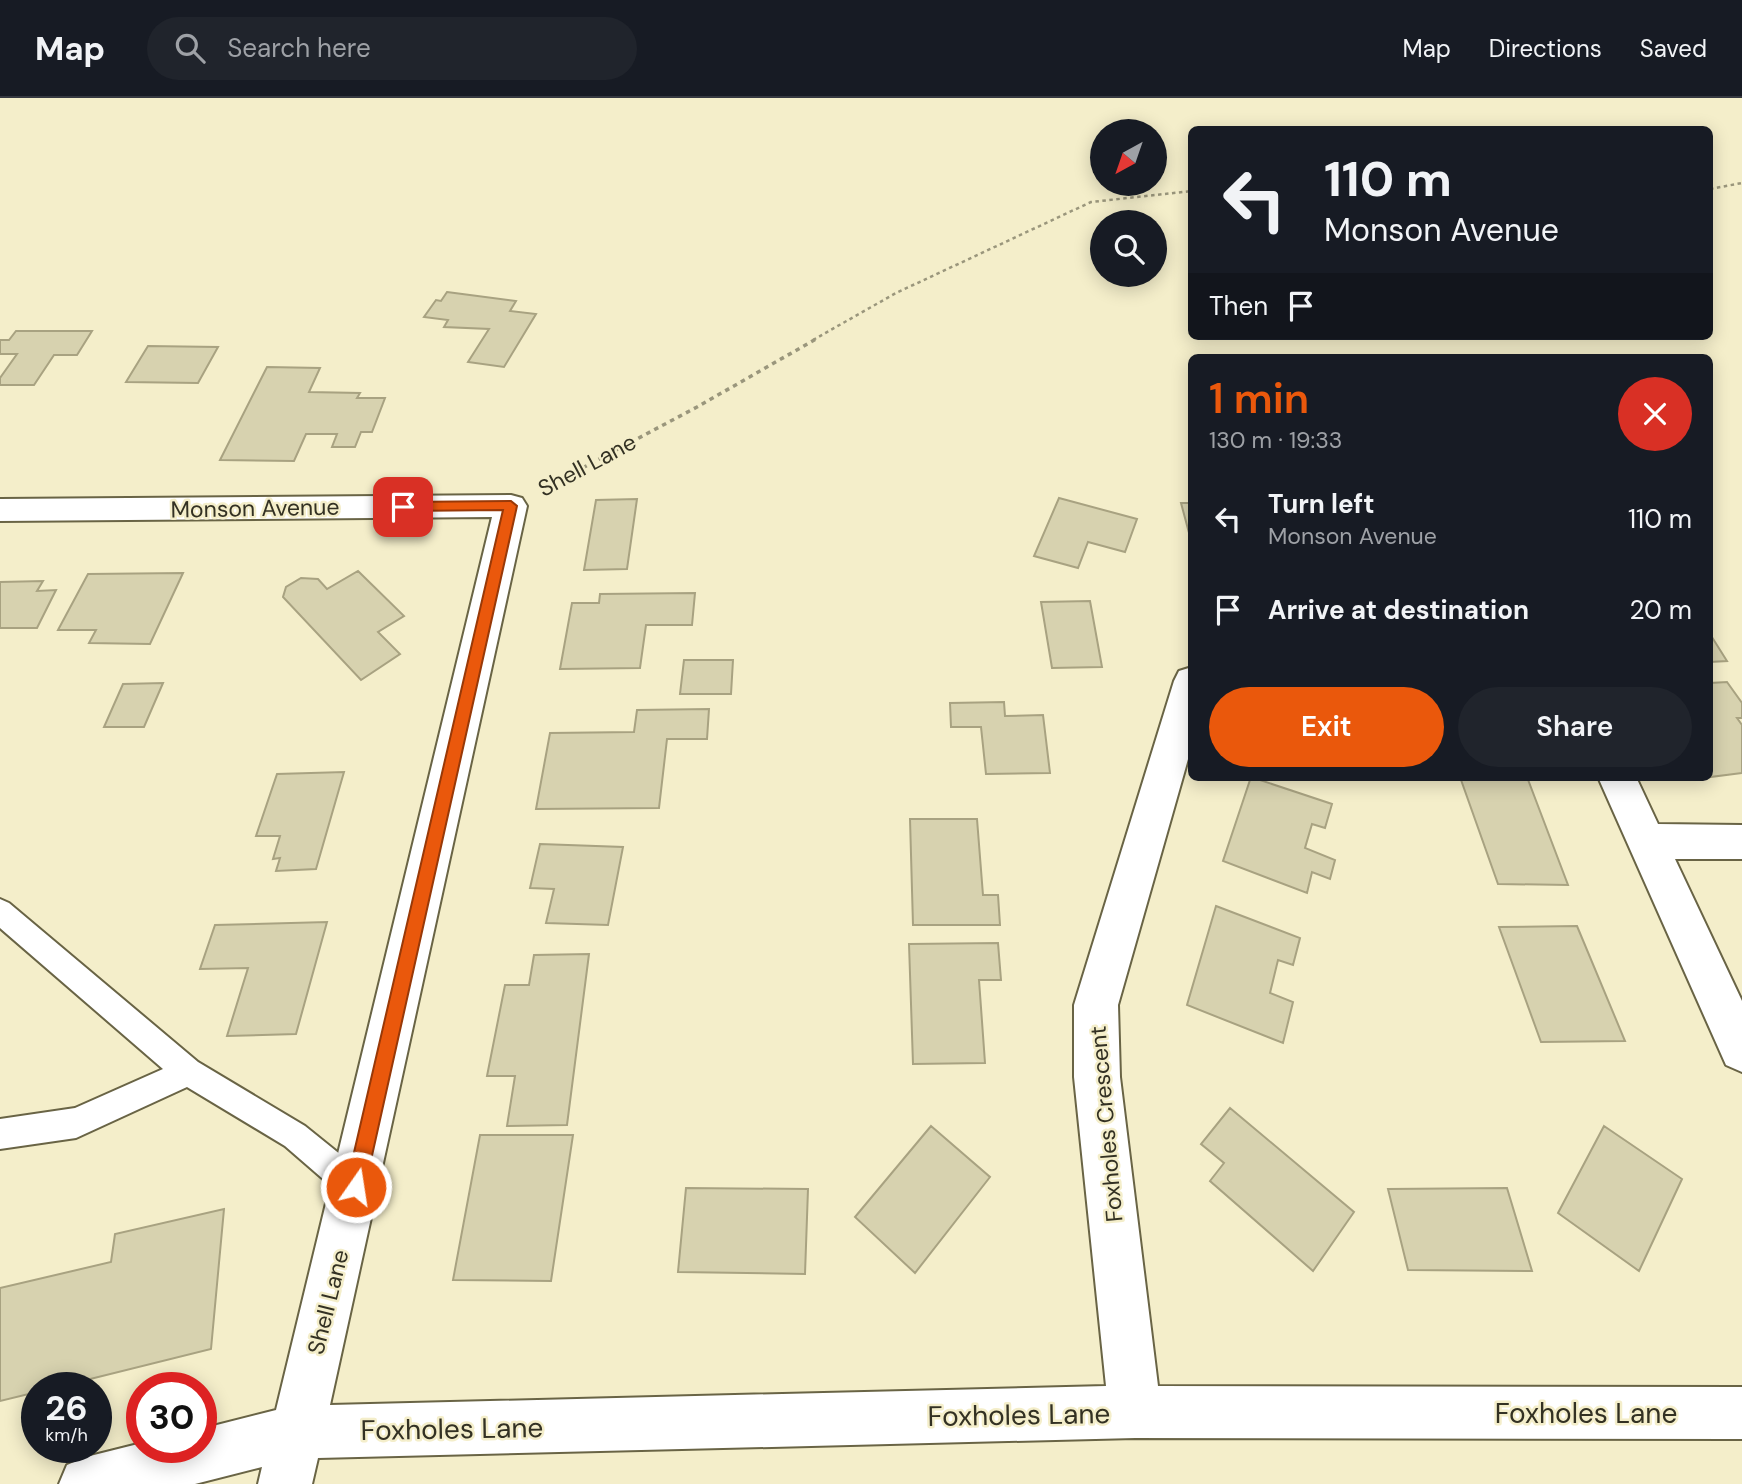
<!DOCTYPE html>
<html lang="en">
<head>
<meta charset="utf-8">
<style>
	:root { --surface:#171b24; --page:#20242c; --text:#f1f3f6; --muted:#9ea1a6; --line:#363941; --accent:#ea580c }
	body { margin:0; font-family:"DM Sans",sans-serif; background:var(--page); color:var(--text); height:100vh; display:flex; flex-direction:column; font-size:26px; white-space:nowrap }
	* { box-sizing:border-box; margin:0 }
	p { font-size:23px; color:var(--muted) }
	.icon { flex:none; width:38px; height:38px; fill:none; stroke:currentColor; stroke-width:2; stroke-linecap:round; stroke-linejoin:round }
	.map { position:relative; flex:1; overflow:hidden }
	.drawer { position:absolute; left:1188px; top:256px; width:525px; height:427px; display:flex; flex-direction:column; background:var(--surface); border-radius:10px; box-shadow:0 4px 18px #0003 }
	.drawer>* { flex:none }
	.banner { position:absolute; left:1188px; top:28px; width:525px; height:214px; border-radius:10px; box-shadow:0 4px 18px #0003; background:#171b24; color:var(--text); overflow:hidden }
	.needle { width:46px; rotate:220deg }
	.tools { position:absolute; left:1090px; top:21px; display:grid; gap:14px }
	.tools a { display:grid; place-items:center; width:77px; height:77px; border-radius:50%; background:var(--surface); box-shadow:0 4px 18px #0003; font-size:35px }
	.speed { position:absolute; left:21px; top:1274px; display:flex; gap:14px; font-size:35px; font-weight:700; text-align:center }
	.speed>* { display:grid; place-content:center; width:91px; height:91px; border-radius:50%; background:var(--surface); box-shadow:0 4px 18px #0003; line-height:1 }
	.speed small { font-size:18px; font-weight:400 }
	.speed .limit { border:10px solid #d22; background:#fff; color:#111 }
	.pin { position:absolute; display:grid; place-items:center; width:60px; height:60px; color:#fff; margin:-30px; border-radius:14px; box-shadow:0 4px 10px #0006 }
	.me { position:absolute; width:77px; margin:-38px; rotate:13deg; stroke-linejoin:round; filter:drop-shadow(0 0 5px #0008) }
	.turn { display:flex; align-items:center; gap:24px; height:147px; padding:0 21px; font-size:32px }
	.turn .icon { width:91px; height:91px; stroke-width:2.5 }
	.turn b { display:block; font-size:49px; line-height:60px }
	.then { display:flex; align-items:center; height:66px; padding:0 21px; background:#0003; gap:14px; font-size:26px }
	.round { display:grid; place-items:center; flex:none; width:74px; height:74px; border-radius:37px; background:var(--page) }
	.head { display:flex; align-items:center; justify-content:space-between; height:119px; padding:0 21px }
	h1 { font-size:42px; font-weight:600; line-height:52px; color:var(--accent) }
	.button { display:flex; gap:14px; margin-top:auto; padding:14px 21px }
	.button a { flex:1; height:80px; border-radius:42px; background:var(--accent); color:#fff; font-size:28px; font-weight:600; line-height:80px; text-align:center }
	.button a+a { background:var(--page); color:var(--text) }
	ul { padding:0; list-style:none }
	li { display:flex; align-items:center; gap:21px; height:91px; padding:0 21px }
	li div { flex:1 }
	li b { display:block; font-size:26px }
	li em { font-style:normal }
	header { display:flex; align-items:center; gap:42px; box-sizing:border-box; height:98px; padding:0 35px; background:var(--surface); border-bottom:2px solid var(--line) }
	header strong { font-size:33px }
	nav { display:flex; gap:38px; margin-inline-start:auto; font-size:24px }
	.search { width:490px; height:63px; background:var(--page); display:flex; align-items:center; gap:18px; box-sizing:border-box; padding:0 24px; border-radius:38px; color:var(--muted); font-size:26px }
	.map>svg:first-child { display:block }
	.building { fill:#d7d2af; stroke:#a8a281; stroke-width:2 }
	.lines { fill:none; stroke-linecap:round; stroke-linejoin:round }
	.service-casing { stroke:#696445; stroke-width:4 }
	.minor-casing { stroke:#696445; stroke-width:4 }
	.path-far1 { stroke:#9a967c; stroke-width:2.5; stroke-dasharray:3.5 3.5; stroke-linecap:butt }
	.path { stroke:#9a967c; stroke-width:3.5; stroke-dasharray:4.5 4.5; stroke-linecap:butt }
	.service { fill:#fff; fill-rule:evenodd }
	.minor { fill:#fff; fill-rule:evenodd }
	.route { fill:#ea580c; stroke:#983908; stroke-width:2 }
	.labels { text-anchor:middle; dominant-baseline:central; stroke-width:5; stroke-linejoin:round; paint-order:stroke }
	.street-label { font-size:23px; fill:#333123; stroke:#f4eeca }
	.near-street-label { font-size:28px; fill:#333123; stroke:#f4eeca }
</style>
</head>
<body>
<header>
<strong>Map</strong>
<div class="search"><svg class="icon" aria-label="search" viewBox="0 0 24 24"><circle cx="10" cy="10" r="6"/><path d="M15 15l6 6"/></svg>Search here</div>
<nav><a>Map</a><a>Directions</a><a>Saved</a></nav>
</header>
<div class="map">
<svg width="1742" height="1386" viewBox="0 0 1742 1386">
	<rect width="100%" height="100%" fill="#f4eeca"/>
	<path class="building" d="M 447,194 L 516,203 L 510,213 L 536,216 L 504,269 L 468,264 L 489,231 L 444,229 L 448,222 L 424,219 L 436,202 L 441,203 Z
		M 16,233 L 92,233 L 77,257 L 54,257 L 34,287 L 0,287 L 0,280 L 17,256 L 0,256 L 0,242 L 9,242 Z
		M 148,248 L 218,249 L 198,285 L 126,284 Z
		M 267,269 L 320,270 L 309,294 L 360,295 L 357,300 L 385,300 L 372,334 L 361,334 L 355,349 L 332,349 L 337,336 L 306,336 L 294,363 L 220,362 Z
		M 1059,400 L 1137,421 L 1125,454 L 1088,444 L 1078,470 L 1034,458 Z
		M 637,401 L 627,471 L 584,472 L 596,402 Z
		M 1181,405 L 1192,405 L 1192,446 Z
		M 358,473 L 404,518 L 378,534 L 400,556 L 361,582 L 283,499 L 286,489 L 301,480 L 318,481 L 327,491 Z
		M 183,475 L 150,546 L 89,545 L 96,532 L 58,532 L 88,476 Z
		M 43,483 L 37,493 L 56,492 L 37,530 L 0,530 L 0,484 Z
		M 695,495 L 692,527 L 646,527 L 640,570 L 560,571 L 572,505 L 599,505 L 600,496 Z
		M 1090,503 L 1102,569 L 1052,570 L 1041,504 Z
		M 1710,536 L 1727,563 L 1710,564 Z
		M 684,562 L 733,562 L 731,596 L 680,596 Z
		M 1727,584 L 1742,605 L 1742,620 L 1737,620 L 1742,627 L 1742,675 L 1710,679 L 1710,585 Z
		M 163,585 L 144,629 L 104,629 L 123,586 Z
		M 1004,604 L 1005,618 L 1043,617 L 1050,675 L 986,676 L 981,629 L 951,629 L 950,605 Z
		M 709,611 L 707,641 L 667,641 L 659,710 L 536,711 L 550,635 L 634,634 L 637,612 Z
		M 344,674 L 316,771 L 276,773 L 280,760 L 273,761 L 280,738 L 256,738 L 277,676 Z
		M 1251,679 L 1332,706 L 1325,730 L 1312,726 L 1305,750 L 1335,762 L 1330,781 L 1312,774 L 1307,795 L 1223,763 Z
		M 1460,679 L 1527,679 L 1568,787 L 1498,786 Z
		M 910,721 L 977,721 L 983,797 L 998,797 L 1000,827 L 913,827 Z
		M 540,746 L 623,749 L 608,827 L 546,825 L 554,791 L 530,790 Z
		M 1216,808 L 1300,840 L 1293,867 L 1278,862 L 1270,895 L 1293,904 L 1283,945 L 1187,907 Z
		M 327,824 L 296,936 L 227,938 L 248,870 L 200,871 L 215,827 Z
		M 1577,828 L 1625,943 L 1541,944 L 1499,829 Z
		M 998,845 L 1001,882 L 979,882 L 985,965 L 913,966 L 909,846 Z
		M 589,856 L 567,1027 L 507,1028 L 515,978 L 487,978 L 505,887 L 529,887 L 534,857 Z
		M 1230,1010 L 1354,1114 L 1313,1173 L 1210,1083 L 1224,1065 L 1201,1046 Z
		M 931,1028 L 990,1079 L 915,1175 L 855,1119 Z
		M 1604,1028 L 1682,1081 L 1639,1173 L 1558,1115 Z
		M 480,1037 L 573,1037 L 551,1183 L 453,1182 Z
		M 686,1090 L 808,1091 L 805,1176 L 678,1174 Z
		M 1507,1090 L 1532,1173 L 1408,1172 L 1388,1091 Z
		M 224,1111 L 211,1251 L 54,1290 L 37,1290 L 37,1294 L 0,1303 L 0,1190 L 111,1164 L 115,1136 Z"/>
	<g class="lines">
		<defs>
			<path id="service" d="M 0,801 L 9,805 L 198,964 L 305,1028 L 367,1078 L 371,1089 L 367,1100 L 356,1104 L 345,1100 L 285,1048 L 187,989 L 76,1040 L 0,1051 L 0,1021 L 75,1010 L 163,971 L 0,830 Z"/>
			<path id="minor" d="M 511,397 L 522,400 L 527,408 L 330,1307 L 1106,1288 L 1074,979 L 1074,907 L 1174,583 L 1179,573 L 1192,569 L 1192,647 L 1118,907 L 1120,979 L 1158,1288 L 1742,1289 L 1742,1341 L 1135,1340 L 318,1360 L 312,1386 L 258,1386 L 262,1369 L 195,1386 L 59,1386 L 67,1367 L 86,1359 L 142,1345 L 142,1349 L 201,1349 L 201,1331 L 276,1312 L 492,419 L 0,423 L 0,401 Z
				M 1598,679 L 1636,679 L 1658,726 L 1742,727 L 1742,761 L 1675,761 L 1742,903 L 1742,974 L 1726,967 Z"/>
		</defs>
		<use href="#service" class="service-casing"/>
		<use href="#minor" class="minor-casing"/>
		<path class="path-far1" d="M 1710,91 L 1742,85
			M 813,242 L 896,195 L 1091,104 L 1192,93"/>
		<path class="path" d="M 543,391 L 697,309 L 816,241"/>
		<use href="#service" class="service"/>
		<use href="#minor" class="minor"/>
	</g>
	<path class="route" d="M 511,403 L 517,408 L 365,1089 L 363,1096 L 356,1099 L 349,1096 L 346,1089 L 503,412 L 403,413 L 397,409 L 403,404 Z"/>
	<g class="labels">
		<g class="street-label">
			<text transform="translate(587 367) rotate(-28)">Shell Lane</text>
			<text transform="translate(255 410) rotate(-1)">Monson Avenue</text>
			<text transform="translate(1106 1026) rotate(-95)">Foxholes Crescent</text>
			<text transform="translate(328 1204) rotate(-76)">Shell Lane</text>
		</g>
		<g class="near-street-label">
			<text x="1586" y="1315">Foxholes Lane</text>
			<text transform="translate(1019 1317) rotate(-1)">Foxholes Lane</text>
			<text transform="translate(452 1331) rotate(-1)">Foxholes Lane</text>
		</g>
	</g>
</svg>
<div class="tools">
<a><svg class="needle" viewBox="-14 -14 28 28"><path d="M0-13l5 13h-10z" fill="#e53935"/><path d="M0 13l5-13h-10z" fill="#9ea1a6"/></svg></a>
<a><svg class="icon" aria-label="search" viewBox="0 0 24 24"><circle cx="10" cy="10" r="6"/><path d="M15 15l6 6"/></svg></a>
</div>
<div class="speed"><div>26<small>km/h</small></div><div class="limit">30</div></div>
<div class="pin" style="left:403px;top:409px;background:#d93025"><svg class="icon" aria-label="arrive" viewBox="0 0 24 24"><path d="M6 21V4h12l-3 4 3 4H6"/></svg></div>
<svg class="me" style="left:356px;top:1089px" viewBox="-20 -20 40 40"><circle r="17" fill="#ea580c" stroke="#fff" stroke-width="3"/><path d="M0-11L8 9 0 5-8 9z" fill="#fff"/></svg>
<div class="banner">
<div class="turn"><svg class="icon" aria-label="left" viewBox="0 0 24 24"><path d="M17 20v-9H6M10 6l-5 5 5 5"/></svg><div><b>110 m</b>Monson Avenue</div></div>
<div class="then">Then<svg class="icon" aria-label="arrive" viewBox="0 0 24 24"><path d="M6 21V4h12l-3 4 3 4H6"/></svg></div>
</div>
<section class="drawer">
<div class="head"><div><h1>1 min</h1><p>130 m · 19:33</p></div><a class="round" style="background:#d93025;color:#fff"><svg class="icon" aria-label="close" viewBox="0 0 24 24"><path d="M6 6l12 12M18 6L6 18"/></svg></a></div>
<ul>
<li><svg class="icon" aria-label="left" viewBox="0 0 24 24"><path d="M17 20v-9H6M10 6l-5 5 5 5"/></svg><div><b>Turn left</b><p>Monson Avenue</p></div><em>110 m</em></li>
<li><svg class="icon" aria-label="arrive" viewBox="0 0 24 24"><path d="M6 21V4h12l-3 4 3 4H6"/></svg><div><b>Arrive at destination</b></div><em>20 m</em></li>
</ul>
<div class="button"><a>Exit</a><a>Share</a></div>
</section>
</div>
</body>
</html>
